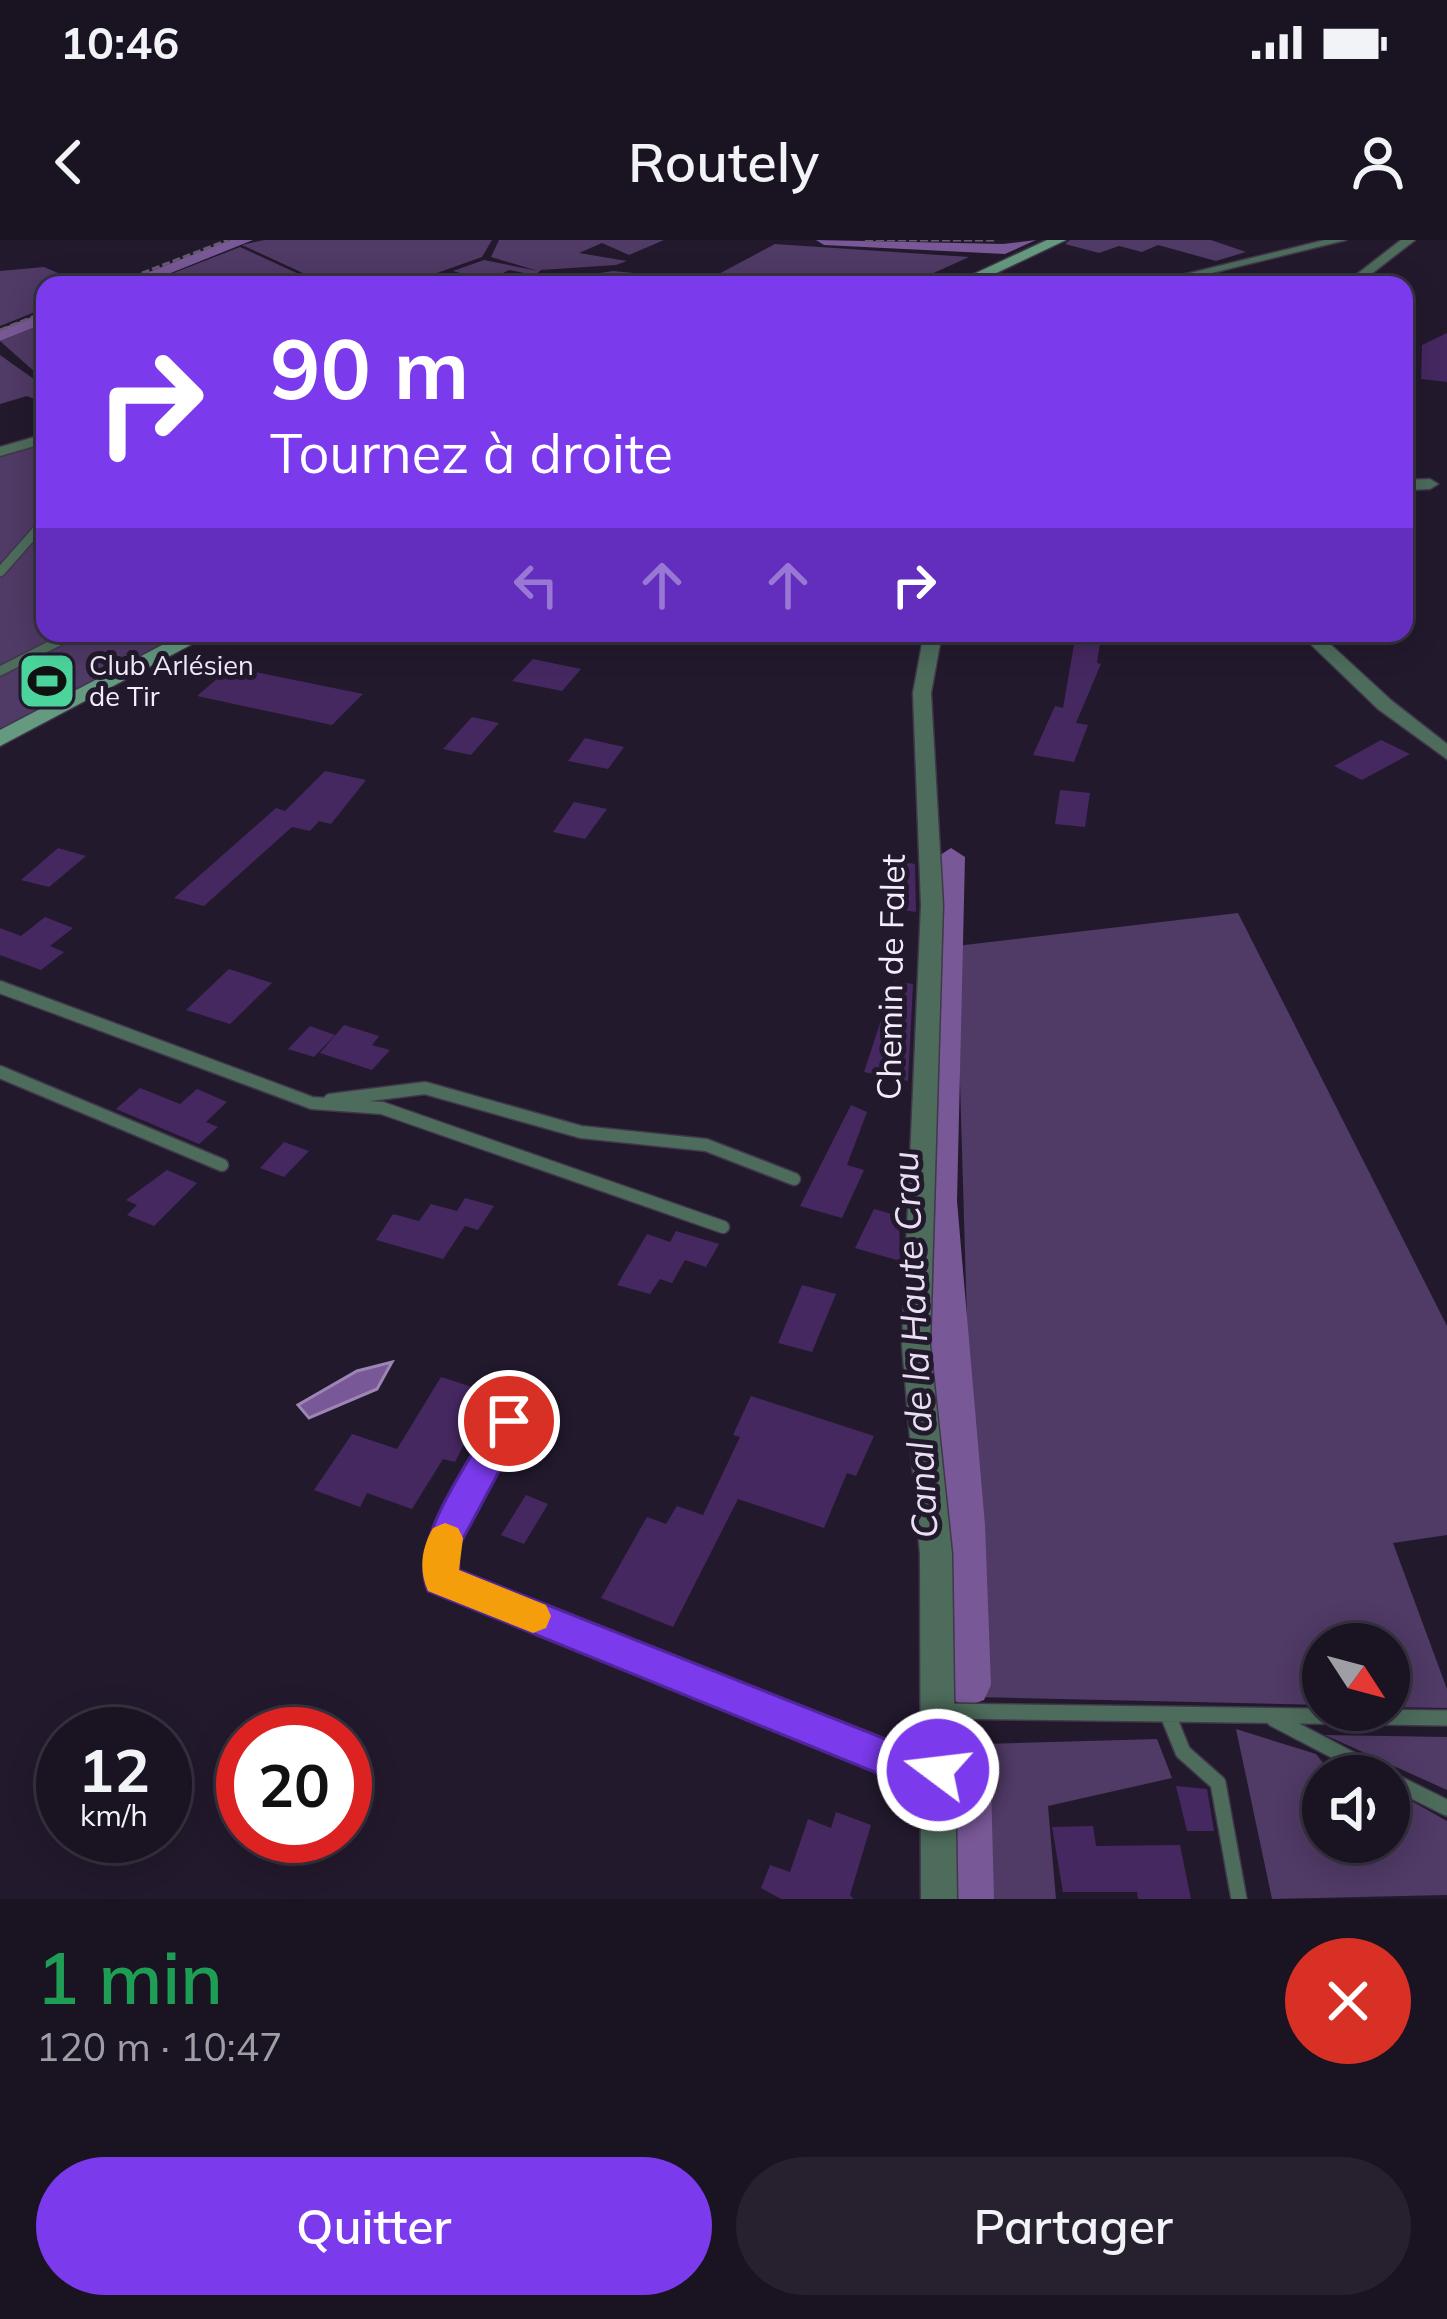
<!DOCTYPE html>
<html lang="fr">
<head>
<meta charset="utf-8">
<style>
	:root { --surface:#1a1322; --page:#27202f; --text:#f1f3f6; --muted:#9f9ea5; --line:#383240; --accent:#7c3aed }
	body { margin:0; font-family:Mulish,sans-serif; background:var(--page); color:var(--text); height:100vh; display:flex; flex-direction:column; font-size:45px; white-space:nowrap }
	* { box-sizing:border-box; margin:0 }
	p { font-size:39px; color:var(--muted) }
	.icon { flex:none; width:66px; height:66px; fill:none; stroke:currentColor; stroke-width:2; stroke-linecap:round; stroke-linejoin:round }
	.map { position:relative; height:1659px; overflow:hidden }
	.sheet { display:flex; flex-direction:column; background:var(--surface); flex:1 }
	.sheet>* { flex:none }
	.hud { position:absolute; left:36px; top:36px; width:1377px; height:366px; border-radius:24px; box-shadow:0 6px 30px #0003,0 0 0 3px var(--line); background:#7c3aed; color:#fff; overflow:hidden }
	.needle { width:78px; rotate:126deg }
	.buttons { position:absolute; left:1302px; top:1383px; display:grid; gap:24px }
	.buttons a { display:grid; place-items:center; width:108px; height:108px; border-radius:50%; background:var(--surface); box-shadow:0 6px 30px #0003,0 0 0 3px var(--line); font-size:60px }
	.speed { position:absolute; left:36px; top:1467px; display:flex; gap:24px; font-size:60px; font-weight:700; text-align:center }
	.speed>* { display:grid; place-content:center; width:156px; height:156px; border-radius:50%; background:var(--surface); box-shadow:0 6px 30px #0003,0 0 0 3px var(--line); line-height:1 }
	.speed small { font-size:30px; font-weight:400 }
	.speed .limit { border:18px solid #d22; background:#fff; color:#111 }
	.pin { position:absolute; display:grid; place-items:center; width:102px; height:102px; color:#fff; margin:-51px; border:6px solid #fff; border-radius:50%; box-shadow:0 3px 12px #0007 }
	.me { position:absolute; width:132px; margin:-66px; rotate:285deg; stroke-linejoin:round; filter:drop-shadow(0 0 9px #0008) }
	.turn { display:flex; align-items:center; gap:42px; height:252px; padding:0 36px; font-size:54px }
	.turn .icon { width:156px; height:156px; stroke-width:2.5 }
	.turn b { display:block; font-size:84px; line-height:102px }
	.lanes { display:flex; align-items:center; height:114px; padding:0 36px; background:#0003; justify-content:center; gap:60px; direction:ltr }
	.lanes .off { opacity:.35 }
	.round { display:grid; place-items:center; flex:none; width:126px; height:126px; border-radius:63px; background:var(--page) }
	.headline { display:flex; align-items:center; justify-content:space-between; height:204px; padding:0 36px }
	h1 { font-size:72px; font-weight:600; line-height:90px; color:#1e9e55 }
	.action { display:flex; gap:24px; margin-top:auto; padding:24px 36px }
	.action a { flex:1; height:138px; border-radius:72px; background:var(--accent); color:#fff; font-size:48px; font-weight:600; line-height:138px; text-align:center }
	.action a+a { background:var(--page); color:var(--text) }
	.status { display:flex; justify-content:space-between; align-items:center; height:84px; padding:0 60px; background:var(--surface); direction:ltr }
	.status svg { height:33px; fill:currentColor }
	header { display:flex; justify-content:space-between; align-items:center; height:156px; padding:0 36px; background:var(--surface); font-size:54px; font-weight:600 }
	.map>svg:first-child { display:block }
	.green { fill:#503a66 }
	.water { fill:#785896; stroke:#9d85b4; stroke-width:3 }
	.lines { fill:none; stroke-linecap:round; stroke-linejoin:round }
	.canal { fill:#785896; fill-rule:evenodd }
	.building { fill:#462861 }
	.service-far2-casing { stroke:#40374a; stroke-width:12 }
	.service-far1-casing { stroke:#40374a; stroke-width:15 }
	.service-casing { stroke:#40374a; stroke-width:18 }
	.minor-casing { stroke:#40374a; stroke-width:3 }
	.secondary-casing { stroke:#40374a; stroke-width:3 }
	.path { stroke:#655c6e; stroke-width:3; stroke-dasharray:8 3; stroke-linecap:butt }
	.service-far2 { stroke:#4d6c5c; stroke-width:9 }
	.service-far1 { stroke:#4d6c5c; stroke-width:12 }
	.service { stroke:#4d6c5c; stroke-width:15 }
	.minor { fill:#4d6c5c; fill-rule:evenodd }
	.secondary { fill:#659980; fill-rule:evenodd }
	.route { fill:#7c3aed; stroke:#51269a; stroke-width:3 }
	.slow { fill:#f59e0b }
	.labels { text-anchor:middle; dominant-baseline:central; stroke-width:10; stroke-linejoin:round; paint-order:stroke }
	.far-poi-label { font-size:27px; fill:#f4edfb; stroke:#23192d; text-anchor:start }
	.street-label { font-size:33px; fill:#f4edfb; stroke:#23192d }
	.water-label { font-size:36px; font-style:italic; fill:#e8e0f2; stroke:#23192d }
</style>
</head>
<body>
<div class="status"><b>10:46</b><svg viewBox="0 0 49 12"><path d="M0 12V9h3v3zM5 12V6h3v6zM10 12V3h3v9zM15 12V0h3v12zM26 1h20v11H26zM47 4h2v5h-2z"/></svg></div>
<header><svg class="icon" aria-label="back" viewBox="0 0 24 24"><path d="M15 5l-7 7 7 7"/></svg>Routely<svg class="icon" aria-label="person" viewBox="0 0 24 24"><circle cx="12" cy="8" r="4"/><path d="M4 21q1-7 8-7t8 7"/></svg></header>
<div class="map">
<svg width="1447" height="1659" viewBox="0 0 1447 1659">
	<rect width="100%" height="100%" fill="#23192d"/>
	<path class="green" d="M 264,0 L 492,0 L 482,17 L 420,39 L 329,45 L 242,5 Z
		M 499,0 L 664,0 L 629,15 L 602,3 L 579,13 L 627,21 L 616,25 L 541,30 L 535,35 L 509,30 C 487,42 475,37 453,31 L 484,20 L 538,31 L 491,17 Z
		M 1070,0 L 1211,0 L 1246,12 L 1216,21 L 1158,5 L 1142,12 L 1119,6 L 1099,13 L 1065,4 Z
		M 775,4 L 969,17 L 907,45 L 812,45 L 713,37 Z
		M 240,7 L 323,45 L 143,45 Z
		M 44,27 L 86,45 L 45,45 L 45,68 L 0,86 L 0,31 Z
		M 613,31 L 761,45 L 581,45 L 568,38 Z
		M 45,83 L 45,141 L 0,101 Z
		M 0,115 L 45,147 L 45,163 L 27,156 L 0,164 Z
		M 45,203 L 45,393 L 187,393 L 0,489 L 0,217 Z
		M 1238,673 L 1447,1086 L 1447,1295 L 1393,1303 L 1447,1449 L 1447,1468 L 1389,1467 L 1389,1404 L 1323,1404 L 1323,1465 L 978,1457 L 956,706 Z
		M 1236,1489 L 1316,1514 L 1333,1536 L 1323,1536 L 1323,1602 L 1389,1602 L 1389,1553 L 1399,1554 L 1447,1581 L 1447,1655 L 1272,1659 Z
		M 1325,1495 L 1447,1497 L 1447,1550 Z
		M 1157,1499 L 1172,1538 L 1048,1566 L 1056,1659 L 984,1659 L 983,1504 Z"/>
	<path class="water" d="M 392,1122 L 377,1149 L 309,1178 L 298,1165 L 357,1131 Z"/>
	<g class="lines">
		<path class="canal" d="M 230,0 L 253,0 L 141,45 L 116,45 Z
			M 816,0 L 1003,4 L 1036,0 L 1005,14 L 824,5 Z
			M 45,72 L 45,83 L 0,101 L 0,89 Z
			M 951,608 L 965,617 L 957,961 L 985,1285 L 991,1445 L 984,1460 L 968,1466 L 952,1460 L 945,1445 L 943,1285 L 921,961 L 937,617 Z
			M 967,1481 L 983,1487 L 990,1503 L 994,1659 L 944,1659 L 944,1503 L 951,1487 Z"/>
	</g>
	<path class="building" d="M 1447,93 L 1447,142 L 1421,139 L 1422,105 Z
		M 1076,393 L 1101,396 L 1097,423 L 1101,424 L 1076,483 L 1088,485 L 1074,522 L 1033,515 L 1055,466 L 1063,468 Z
		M 533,419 L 581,429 L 562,451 L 512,441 Z
		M 231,427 L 363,454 L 332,485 L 197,456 Z
		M 472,477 L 499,483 L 471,515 L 443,509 Z
		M 585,498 L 597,501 L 624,507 L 608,529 L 568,521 Z
		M 1381,500 L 1410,514 L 1362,540 L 1334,526 Z
		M 325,531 L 366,540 L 331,584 L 319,581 L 310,591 L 292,587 L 204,666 L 174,658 L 276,568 L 285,571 Z
		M 1060,550 L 1090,553 L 1085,587 L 1055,584 Z
		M 574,562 L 607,569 L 585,599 L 553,592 Z
		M 58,608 L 86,616 L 49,647 L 21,640 Z
		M 899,621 L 915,624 L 916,672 L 882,667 Z
		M 45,677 L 73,688 L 50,706 L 64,712 L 41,730 L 0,715 L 0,688 L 21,696 Z
		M 229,729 L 272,743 L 230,784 L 186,770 Z
		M 894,741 L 913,744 L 908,841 L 864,832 Z
		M 344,785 L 379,796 L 372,805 L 390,810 L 372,830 L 320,813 Z
		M 310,786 L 335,795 L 314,817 L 288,809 Z
		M 140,848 L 180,864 L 197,849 L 227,862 L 206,882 L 218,887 L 199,904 L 116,869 Z
		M 851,865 L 867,872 L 847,925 L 864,930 L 842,978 L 800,966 Z
		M 284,902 L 309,911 L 284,937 L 260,928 Z
		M 167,930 L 197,943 L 154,986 L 127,975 L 137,965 L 126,960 Z
		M 465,958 L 494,966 L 478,990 L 465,986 L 443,1019 L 376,1000 L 393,974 L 419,981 L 431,964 L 457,971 Z
		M 874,969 L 899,976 L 900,1021 L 855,1008 Z
		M 676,991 L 719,1004 L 706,1027 L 685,1020 L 672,1043 L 660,1039 L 650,1054 L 617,1045 L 647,994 L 670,1002 Z
		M 802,1045 L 836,1054 L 812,1112 L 778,1103 Z
		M 441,1137 L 491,1153 L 455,1222 L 443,1219 L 412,1269 L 367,1253 L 360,1267 L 314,1250 L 352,1194 L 397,1209 Z
		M 751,1156 L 874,1196 L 856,1236 L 847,1233 L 824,1288 L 738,1259 L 673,1387 L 601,1358 L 647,1277 L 666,1284 L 677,1266 L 703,1275 L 740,1197 L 733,1195 Z
		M 526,1255 L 548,1264 L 524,1304 L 501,1295 Z
		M 1176,1546 L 1207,1549 L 1214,1591 L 1187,1591 Z
		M 836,1572 L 871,1585 L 850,1655 L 854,1659 L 781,1659 L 761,1648 L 770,1625 L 790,1632 L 808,1579 L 831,1588 Z
		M 1093,1586 L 1096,1606 L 1180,1605 L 1191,1659 L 1138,1659 L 1137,1652 L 1063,1652 L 1052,1587 Z"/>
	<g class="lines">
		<defs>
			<path id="service-far2" d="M 0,332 L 38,289 L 45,271
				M 0,431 L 75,393"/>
			<path id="service-far1" d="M 0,747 L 312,863 L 382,868 L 723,987
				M 0,832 L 222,925
				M 330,860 L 425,848 L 581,892 L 706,905 L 794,939"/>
			<path id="service" d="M 509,1181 L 440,1307 L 441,1339 L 887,1518 L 936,1530
				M 938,1471 L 1447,1478
				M 1168,1475 L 1183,1512 L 1218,1543 L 1239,1659
				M 1274,1479 L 1383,1536
				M 1389,1539 L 1447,1568"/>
			<path id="minor" d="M 1325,0 L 1346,0 L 1163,45 L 1141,45 Z
				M 1401,0 L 1415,0 L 1357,45 L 1343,45 Z
				M 45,194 L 45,203 L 0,216 L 0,207 Z
				M 1404,240 L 1430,239 L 1438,244 L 1430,249 L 1404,250 Z
				M 924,393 L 942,393 L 931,453 L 943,665 L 930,1105 L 952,1314 L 957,1659 L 921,1659 L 920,1314 L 902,1105 L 921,665 L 913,453 Z
				M 1299,393 L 1318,393 L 1392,461 L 1447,504 L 1447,519 L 1378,469 Z"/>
			<path id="secondary" d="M 1047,0 L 1066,0 L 971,45 L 950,45 Z
				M 185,393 L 213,393 L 0,506 L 0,490 Z"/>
		</defs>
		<use href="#service-far2" class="service-far2-casing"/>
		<use href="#service-far1" class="service-far1-casing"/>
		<use href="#service" class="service-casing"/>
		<use href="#minor" class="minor-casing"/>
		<use href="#secondary" class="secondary-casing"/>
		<path class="path" d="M 865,0 L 995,0
			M 111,45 L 228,0
			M 0,90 L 45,72"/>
		<use href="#service-far2" class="service-far2"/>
		<use href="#service-far1" class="service-far1"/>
		<use href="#service" class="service"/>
		<use href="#minor" class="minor"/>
		<use href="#secondary" class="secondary"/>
	</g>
	<path class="route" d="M 509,1167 L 521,1171 L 526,1181 L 458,1308 L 459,1330 L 888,1500 L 951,1517 L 957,1530 L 951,1543 L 938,1549 L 887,1537 L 428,1351 C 406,1303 474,1215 498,1171 Z"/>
	<path class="slow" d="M 445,1283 L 458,1288 L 463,1298 L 459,1330 L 546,1365 L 551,1376 L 546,1388 L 533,1393 L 428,1351 C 418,1329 422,1307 433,1288 Z"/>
	<defs>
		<symbol id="stadium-square" viewBox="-11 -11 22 22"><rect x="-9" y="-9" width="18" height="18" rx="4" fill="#4bd49b" stroke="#23192d"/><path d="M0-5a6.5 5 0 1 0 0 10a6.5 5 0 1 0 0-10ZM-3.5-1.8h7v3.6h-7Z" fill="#111"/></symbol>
	</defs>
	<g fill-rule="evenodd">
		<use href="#stadium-square" x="14" y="408" width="66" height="66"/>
	</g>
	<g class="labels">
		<g class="far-poi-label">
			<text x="89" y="425">Club Arlésien<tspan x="89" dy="31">de Tir</tspan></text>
		</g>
		<g class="street-label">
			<text transform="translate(890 737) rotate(-89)">Chemin de Falet</text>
		</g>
		<g class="water-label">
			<text transform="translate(914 1105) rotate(-93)">Canal de la Haute Crau</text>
		</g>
	</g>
</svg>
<div class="buttons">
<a><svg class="needle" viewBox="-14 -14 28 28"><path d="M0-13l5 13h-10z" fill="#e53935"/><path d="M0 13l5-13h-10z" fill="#9f9ea5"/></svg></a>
<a><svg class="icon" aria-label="sound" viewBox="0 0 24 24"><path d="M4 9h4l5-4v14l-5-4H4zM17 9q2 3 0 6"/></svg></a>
</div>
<div class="speed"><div>12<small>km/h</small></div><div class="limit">20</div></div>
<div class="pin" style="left:509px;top:1181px;background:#d93025"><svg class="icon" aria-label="arrive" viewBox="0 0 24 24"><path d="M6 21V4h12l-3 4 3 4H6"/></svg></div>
<svg class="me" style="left:938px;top:1530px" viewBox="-20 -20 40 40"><circle r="17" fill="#7c3aed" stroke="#fff" stroke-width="3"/><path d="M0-11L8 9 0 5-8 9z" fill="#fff"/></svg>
<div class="hud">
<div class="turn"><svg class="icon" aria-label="right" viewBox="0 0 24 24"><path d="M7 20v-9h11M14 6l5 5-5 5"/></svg><div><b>90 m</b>Tournez à droite</div></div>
<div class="lanes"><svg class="icon off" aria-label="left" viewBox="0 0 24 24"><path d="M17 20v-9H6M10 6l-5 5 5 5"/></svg><svg class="icon off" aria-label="ahead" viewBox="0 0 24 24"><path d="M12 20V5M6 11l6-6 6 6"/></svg><svg class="icon off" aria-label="ahead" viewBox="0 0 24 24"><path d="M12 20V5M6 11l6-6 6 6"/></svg><svg class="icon" aria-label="right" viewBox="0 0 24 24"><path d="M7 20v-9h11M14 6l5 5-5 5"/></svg></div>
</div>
</div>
<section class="sheet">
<div class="headline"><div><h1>1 min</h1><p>120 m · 10:47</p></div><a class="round" style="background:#d93025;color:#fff"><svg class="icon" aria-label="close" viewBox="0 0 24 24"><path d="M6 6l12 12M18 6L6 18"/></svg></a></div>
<div class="action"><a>Quitter</a><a>Partager</a></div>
</section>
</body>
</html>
